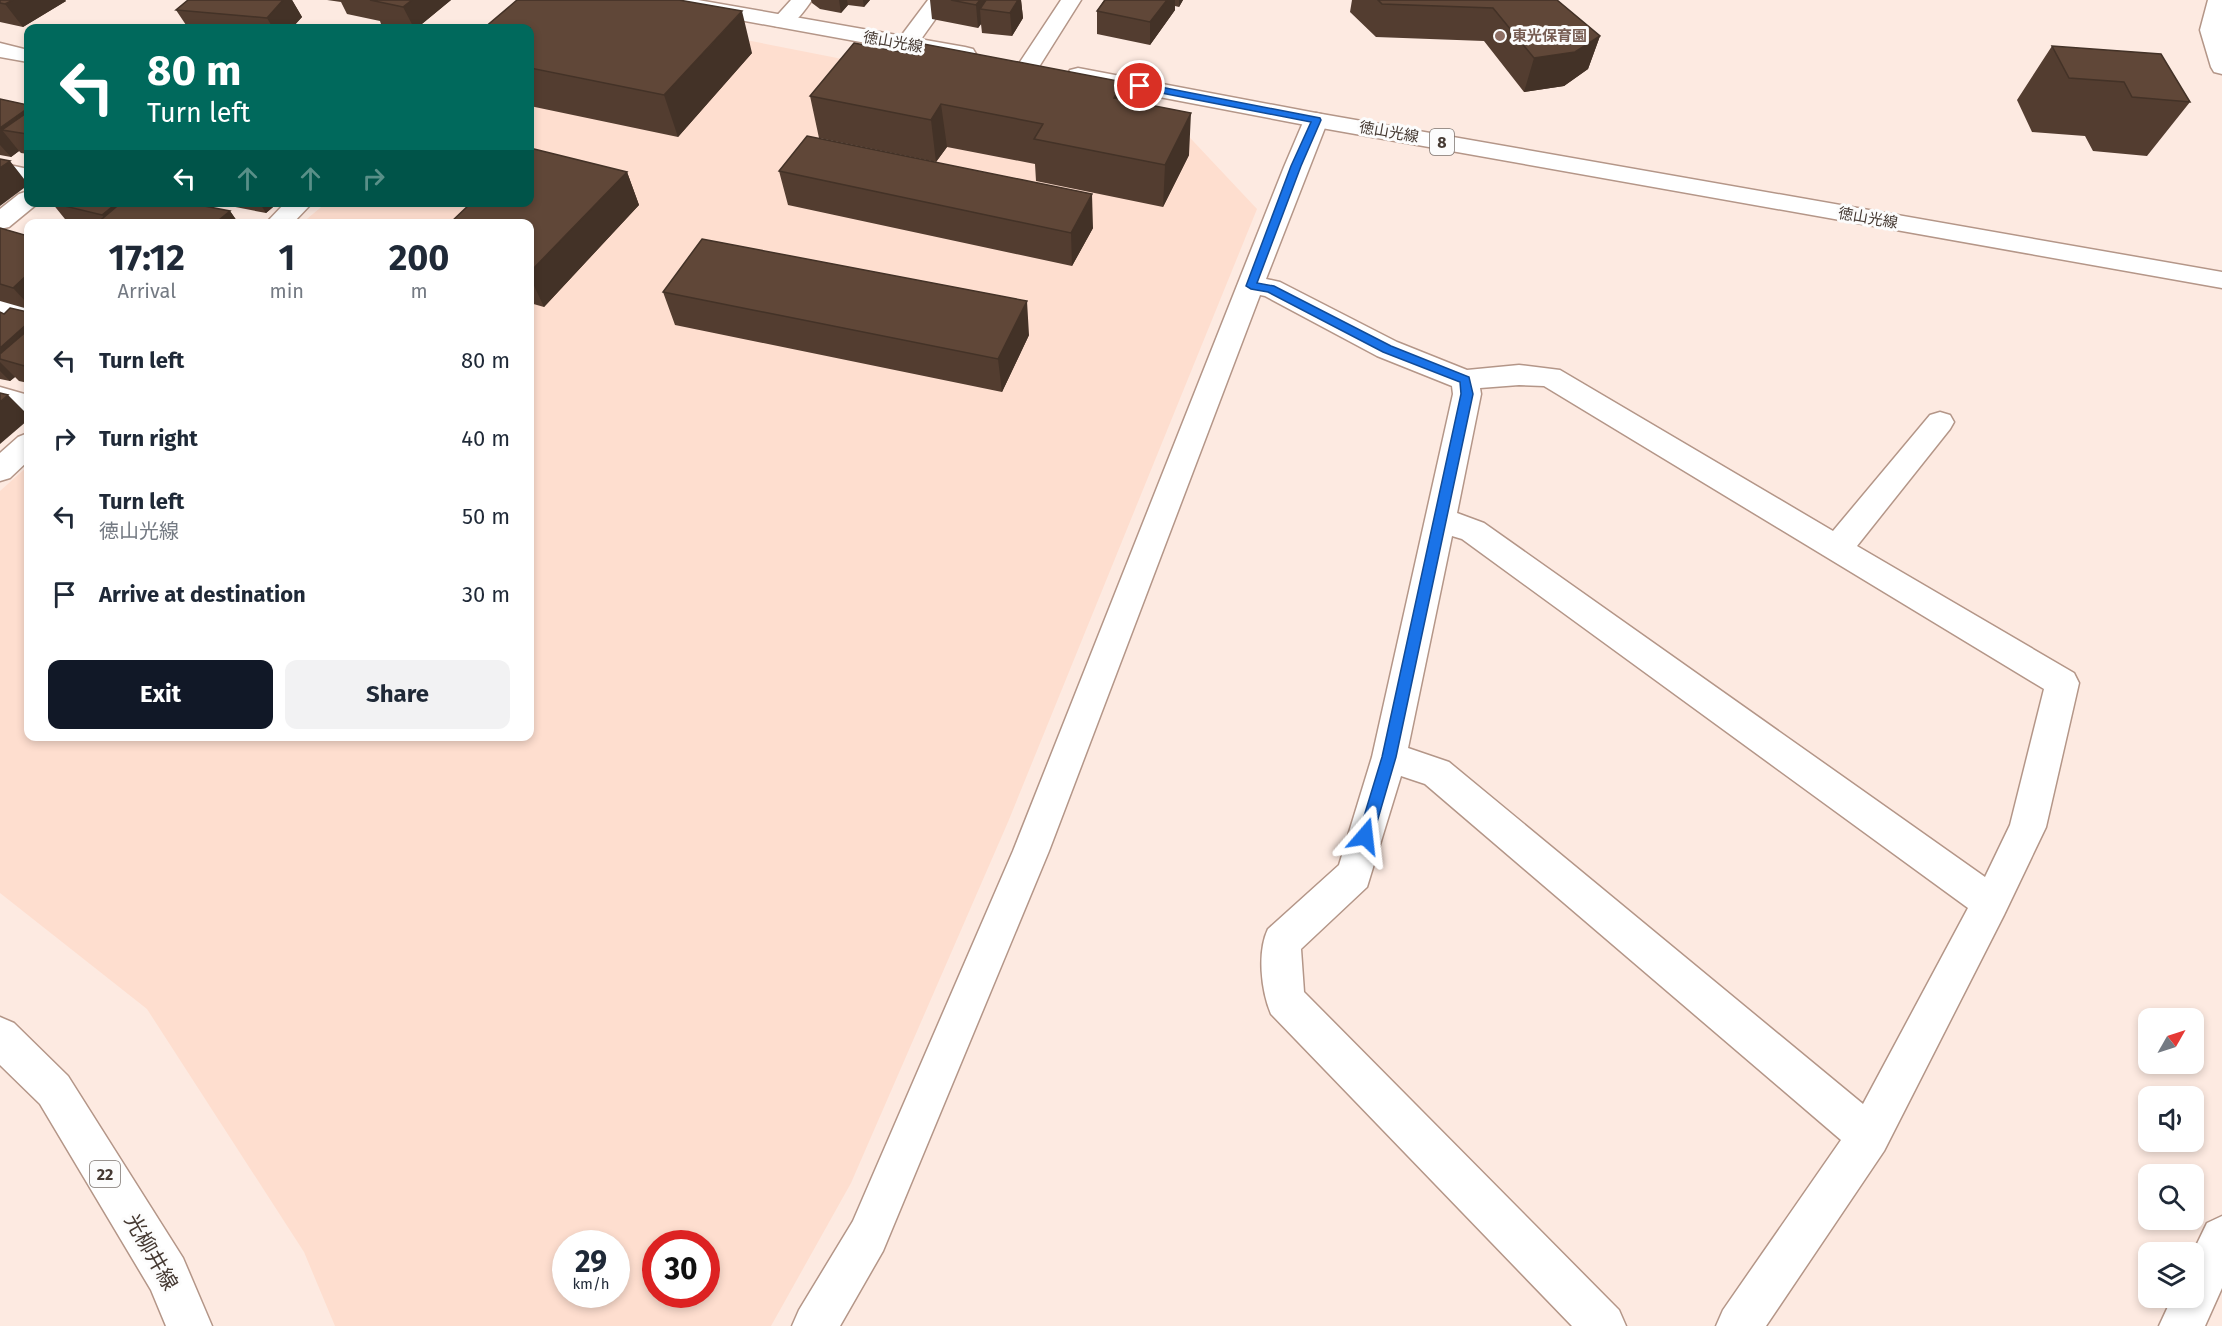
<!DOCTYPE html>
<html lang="en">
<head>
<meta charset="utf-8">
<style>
	:root { --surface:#fff; --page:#f2f2f3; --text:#1f2937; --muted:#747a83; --accent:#111827 }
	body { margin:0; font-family:"Fira Sans","Noto Sans JP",sans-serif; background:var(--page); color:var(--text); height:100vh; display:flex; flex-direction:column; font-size:22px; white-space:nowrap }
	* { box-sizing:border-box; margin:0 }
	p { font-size:20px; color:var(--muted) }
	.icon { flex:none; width:33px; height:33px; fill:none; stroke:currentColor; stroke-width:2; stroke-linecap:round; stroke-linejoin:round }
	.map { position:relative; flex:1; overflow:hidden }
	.panel { position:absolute; left:24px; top:219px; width:510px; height:522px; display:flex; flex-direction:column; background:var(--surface); border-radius:12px; box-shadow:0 3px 9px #0003 }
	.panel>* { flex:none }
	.hud { position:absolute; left:24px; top:24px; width:510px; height:183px; border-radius:12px; box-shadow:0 3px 9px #0003; background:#00695c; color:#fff; overflow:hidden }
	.needle { width:39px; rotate:51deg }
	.buttons { position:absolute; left:2138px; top:1008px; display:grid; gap:12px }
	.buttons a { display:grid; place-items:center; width:66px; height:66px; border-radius:12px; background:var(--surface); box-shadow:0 3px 9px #0003; font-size:30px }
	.speed { position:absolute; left:552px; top:1230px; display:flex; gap:12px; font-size:30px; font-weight:700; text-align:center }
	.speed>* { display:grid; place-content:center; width:78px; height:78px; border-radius:50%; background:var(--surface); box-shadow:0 3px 9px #0003; line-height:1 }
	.speed small { font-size:15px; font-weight:400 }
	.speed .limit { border:9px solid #d22; background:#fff; color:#111 }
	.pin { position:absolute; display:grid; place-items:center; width:51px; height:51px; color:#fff; margin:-26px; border:3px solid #fff; border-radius:50%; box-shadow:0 2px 6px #0007 }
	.me { position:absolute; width:66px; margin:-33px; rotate:17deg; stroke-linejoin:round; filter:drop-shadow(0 0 4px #0008) }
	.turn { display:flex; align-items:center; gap:21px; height:126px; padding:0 24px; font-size:27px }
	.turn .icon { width:78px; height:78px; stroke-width:2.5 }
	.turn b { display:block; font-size:42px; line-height:51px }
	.lanes { display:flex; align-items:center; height:57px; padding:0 24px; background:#0003; justify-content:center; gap:30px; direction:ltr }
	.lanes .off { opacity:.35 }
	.eta { display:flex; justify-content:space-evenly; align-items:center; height:102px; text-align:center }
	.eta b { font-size:36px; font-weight:700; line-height:42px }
	.cta { display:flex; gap:12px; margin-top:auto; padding:12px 24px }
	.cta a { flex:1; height:69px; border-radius:12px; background:var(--accent); color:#fff; font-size:24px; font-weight:700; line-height:69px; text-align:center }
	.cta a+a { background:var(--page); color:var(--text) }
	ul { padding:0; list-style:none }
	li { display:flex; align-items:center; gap:18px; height:78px; padding:0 24px }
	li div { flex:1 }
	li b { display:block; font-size:22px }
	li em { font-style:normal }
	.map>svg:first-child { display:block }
	.built { fill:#fedecf; fill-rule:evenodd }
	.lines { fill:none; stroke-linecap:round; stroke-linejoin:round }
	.minor-casing { stroke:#b49688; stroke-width:3 }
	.tertiary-casing { stroke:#b49688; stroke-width:3 }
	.primary-casing { stroke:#b49688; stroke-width:3 }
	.minor { fill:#fff; fill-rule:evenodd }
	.tertiary { fill:#fff; fill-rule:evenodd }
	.primary { fill:#fff; fill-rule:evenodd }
	.wall { fill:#533d30 }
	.shaded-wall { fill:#433227 }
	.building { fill:#604738; stroke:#433227; stroke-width:1.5 }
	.route { fill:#1a73e8; stroke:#114b97; stroke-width:1.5 }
	.education-dot { fill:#8d6e63; stroke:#fcfcfc; stroke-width:2 }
	.labels { text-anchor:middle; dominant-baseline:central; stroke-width:6; stroke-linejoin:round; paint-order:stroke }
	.far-education-label { font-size:15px; font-weight:bold; fill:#785e54; stroke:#fcfcfc; text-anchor:start }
	.far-street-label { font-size:15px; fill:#453932; stroke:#fcfcfc }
	.shield { fill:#fcfcfc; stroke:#7c746f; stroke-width:1.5 }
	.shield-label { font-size:16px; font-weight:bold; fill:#453932 }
	.near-street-label { font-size:21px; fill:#453932; stroke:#fcfcfc }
</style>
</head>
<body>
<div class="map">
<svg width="2222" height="1326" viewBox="0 0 2222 1326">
	<rect width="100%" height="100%" fill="#fdeae1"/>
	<path class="built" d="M 573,6 L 1178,125 L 1257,209 L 1008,822 L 851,1183 L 771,1326 L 335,1326 L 304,1252 L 147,1009 L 0,893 L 0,491 L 28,466 L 28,736 L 530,736 L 530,224 L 302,223 L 326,203 L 530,202 L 530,28 ZM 566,1244 L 616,1244 L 616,1294 L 566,1294 ZM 656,1244 L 706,1244 L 706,1294 L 656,1294 Z"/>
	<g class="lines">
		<defs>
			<path id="minor" d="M 791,0 L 812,0 C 803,13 792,30 775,26 L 772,21 Z
				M 928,0 L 949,0 L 914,49 L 906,51 L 898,49 L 895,44 Z
				M 1061,0 L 1081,0 L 1037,70 L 1029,72 L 1021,70 L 1018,65 Z
				M 0,43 L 28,50 L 28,62 L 0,57 Z
				M 1316,113 L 1324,115 L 1328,120 L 1266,279 L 1280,282 L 1397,342 L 1467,370 L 1519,365 L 1560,370 L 1833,531 L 1930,415 L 1940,412 L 1950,415 L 1954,422 L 1950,429 L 1857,546 L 2074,673 L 2079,683 L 2046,827 L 2004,915 L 1884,1151 L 1766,1326 L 1716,1326 L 1723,1310 L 1841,1140 L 1425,784 L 1401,776 L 1367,887 L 1301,949 L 1304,992 L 1619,1310 L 1626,1326 L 1572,1326 L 1271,1014 C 1261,990 1257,952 1268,929 L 1339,865 L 1372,757 L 1453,394 L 1452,386 L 1377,356 L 1265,296 L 1260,295 L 1049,851 L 883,1251 L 840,1326 L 792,1326 L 799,1310 L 853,1221 L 1013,851 L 1284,167 L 1304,120 L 1308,115 ZM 1519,385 L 1544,386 L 2044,689 L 2010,825 L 1985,877 L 1484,523 L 1457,513 L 1481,394 L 1480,388 ZM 1452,536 L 1462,539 L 1968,908 L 1863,1104 L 1449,762 L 1408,748 Z
				M 0,163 L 28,169 L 28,183 L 0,177 Z
				M 28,191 L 28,202 L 38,202 L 37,204 L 9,227 L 0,229 L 0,209 L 19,194 Z
				M 286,202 L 313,202 L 292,224 L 265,224 Z
				M 0,300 L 28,307 L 28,325 L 0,318 Z
				M 0,387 L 28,395 L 28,415 L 0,407 Z
				M 28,433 L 28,461 L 10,478 L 0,481 L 0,453 L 18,437 Z"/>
			<path id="tertiary" d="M 2222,1216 L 2222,1288 L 2205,1326 L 2159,1326 L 2172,1298 L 2193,1298 L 2193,1252 L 2207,1223 Z"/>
			<path id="primary" d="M 653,0 L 698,0 L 965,47 L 973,49 L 976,54 L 973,59 L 965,61 L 663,6 L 656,4 Z
				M 2208,0 L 2222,0 L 2222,74 L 2214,72 L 2211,67 L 2200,30 Z
				M 1078,68 L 1316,113 L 2222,272 L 2222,288 L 1316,127 L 1070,80 L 1067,75 L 1070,70 Z
				M 0,1017 L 14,1023 L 68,1076 L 183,1258 L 212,1326 L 166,1326 L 151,1290 L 40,1104 L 0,1065 Z"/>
		</defs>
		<use href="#minor" class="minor-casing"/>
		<use href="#tertiary" class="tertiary-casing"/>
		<use href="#primary" class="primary-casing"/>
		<use href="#minor" class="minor"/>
		<use href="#tertiary" class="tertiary"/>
		<use href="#primary" class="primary"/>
	</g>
	<path class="wall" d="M 0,0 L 65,0 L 66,1 L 23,27 L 0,22 Z
		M 188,0 L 292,0 L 302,17 L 292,28 L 188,28 L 176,10 Z
		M 327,0 L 451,0 L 417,28 L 405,28 L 381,24 L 380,21 L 347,14 L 341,2 Z
		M 811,0 L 870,0 L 864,7 L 848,5 L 841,13 L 820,9 L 812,3 Z
		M 930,0 L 1021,0 L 1023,18 L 1012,36 L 982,33 L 981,24 L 978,28 L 932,19 Z
		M 1103,0 L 1183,0 L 1179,7 L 1175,6 L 1175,10 L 1150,45 L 1097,34 L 1097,11 L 1104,0 Z
		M 1352,0 L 1557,0 L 1600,36 L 1588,69 L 1564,86 L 1524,92 L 1484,41 L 1376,37 L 1350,12 Z
		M 530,28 L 752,53 L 678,137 L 530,106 Z
		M 2052,46 L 2190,102 L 2147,156 L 2093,151 L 2085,136 L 2032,132 L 2017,100 Z
		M 810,96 L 1123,100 L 1189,155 L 1163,207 L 1036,181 L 1035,164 L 947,147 L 936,162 L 819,138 Z
		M 0,99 L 28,105 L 28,154 L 21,153 L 19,151 L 11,157 L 0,155 Z
		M 779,171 L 1093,228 L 1072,266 L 788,205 Z
		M 627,172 L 639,205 L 544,307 L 530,303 L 530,224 Z
		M 224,202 L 279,202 L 266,213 L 225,205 Z
		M 52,203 L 230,211 L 239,224 L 69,224 Z
		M 0,228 L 28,236 L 28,309 L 0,301 Z
		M 663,292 L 1029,335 L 1002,392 L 675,325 Z
		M 0,312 L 4,314 L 28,312 L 28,383 L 19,381 L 15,377 L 10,381 L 0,379 Z"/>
	<path class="shaded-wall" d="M 13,0 L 65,0 L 66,1 L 23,27 L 5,4 Z
		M 283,0 L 292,0 L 302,17 L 292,28 L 273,28 L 267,18 Z
		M 412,0 L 451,0 L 417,28 L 414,28 L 403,7 Z
		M 839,0 L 847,0 L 848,5 L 841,13 Z
		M 863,0 L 870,0 L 864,7 Z
		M 980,0 L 988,0 L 980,9 L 981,24 L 978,28 L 976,5 Z
		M 1018,0 L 1021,0 L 1023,18 L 1012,36 L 1010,13 Z
		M 1167,0 L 1175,0 L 1175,10 L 1150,45 L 1150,22 Z
		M 1179,0 L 1183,0 L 1179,7 Z
		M 742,11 L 752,53 L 678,137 L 664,95 Z
		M 1600,36 L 1588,69 L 1564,86 L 1524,92 L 1534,58 Z
		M 1123,82 L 1123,124 L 1114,98 Z
		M 941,104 L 947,147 L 936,162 L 931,120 Z
		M 28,108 L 28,136 L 27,134 L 2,130 L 19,151 L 11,157 L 0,145 L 0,128 Z
		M 1191,113 L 1189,155 L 1163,207 L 1165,165 Z
		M 10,161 L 28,184 L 28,185 L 0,206 L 0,168 Z
		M 627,172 L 639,205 L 544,307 L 530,277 L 530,272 Z
		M 1092,194 L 1093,228 L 1072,266 L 1071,233 Z
		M 118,202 L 142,202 L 109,224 L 102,215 Z
		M 259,202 L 279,202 L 266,213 Z
		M 230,211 L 239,224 L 214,224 Z
		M 28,274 L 28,304 L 13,288 Z
		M 1027,301 L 1029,335 L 1002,392 L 998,359 Z
		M 28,323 L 28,365 L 0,359 L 0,348 Z
		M 0,362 L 15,377 L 10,381 L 0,371 Z
		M 8,395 L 28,415 L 28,420 L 0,444 L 0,402 Z"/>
	<path class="building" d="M 0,0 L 13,0 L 5,4 L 0,3 Z
		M 188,0 L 283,0 L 267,18 L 176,10 Z
		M 370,0 L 412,0 L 403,7 Z
		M 517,0 L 679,0 L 742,11 L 664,95 L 530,68 L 530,28 L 484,28 Z
		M 951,0 L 980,0 L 976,5 Z
		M 986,0 L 1018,0 L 1010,13 L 980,9 Z
		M 1105,0 L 1167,0 L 1150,22 L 1097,11 Z
		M 1378,0 L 1557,0 L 1600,36 L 1575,52 L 1534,58 L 1493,8 L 1382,4 Z
		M 854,43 L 916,55 L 924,44 L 1123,82 L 1114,98 L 1191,113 L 1165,165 L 1034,139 L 1043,124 L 941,104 L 931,120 L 810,96 Z
		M 2052,46 L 2161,54 L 2190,102 L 2132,97 L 2124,82 L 2069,78 Z
		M 0,99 L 28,105 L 28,108 L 0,128 Z
		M 28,112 L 28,133 L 27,134 L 2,130 Z
		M 807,136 L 1092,194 L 1071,233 L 779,171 Z
		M 530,148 L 627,172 L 530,272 L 530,224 L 449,224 L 472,202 L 530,202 Z
		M 0,159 L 10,161 L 0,168 Z
		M 52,202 L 118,202 L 102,215 L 52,203 Z
		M 122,202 L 184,202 L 230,211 L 214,224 L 96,224 Z
		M 0,228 L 28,236 L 28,274 L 13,288 L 0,284 Z
		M 702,239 L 1027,301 L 998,359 L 663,292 Z
		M 10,308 L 28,312 L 28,323 L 0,348 L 0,312 L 4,314 Z
		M 28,330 L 28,367 L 0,359 L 0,354 Z
		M 0,393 L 8,395 L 0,402 Z"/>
	<path class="route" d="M 1140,83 L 1320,118 L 1321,120 L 1301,166 L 1257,283 L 1274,286 L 1391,346 L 1469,377 L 1473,394 L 1396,757 L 1373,836 L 1371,840 L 1365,842 L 1360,840 L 1358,836 L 1382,757 L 1461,394 L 1460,382 L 1383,352 L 1268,292 L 1251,289 L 1246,286 L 1291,166 L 1311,122 L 1136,88 L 1135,86 Z"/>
	<circle class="education-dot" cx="1500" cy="36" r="6"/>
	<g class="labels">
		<g class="far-education-label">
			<text x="1512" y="36">東光保育園</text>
		</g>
		<g class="far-street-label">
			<text transform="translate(893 42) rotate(10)">徳山光線</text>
			<text transform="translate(1389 132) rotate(10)">徳山光線</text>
			<text transform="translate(1868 218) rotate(10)">徳山光線</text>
		</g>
		<g class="shield">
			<rect x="1430" y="129" width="24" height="26" rx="4.5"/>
			<rect x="90" y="1161" width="30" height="26" rx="4.5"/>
		</g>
		<g class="shield-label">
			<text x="1442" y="142">8</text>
			<text x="105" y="1174">22</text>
		</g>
		<g class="near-street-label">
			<text transform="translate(151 1252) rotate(60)">光柳井線</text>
		</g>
	</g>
</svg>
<div class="buttons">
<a><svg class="needle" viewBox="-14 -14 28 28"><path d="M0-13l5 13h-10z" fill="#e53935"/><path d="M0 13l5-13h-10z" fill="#747a83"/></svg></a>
<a><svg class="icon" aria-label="sound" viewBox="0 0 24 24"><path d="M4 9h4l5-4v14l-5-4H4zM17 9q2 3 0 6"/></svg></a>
<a><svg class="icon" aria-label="search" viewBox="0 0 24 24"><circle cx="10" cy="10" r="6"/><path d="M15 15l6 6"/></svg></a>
<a><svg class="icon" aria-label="layers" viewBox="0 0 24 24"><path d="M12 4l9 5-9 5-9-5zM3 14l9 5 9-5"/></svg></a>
</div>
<div class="speed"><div>29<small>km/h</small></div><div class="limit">30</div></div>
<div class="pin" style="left:1140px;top:86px;background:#d93025"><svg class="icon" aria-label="arrive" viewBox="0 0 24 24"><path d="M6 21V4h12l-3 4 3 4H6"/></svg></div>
<svg class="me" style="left:1365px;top:836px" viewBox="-20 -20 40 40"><path d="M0-17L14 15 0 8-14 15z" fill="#1a73e8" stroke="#fff" stroke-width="4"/></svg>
<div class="hud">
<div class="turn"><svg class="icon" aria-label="left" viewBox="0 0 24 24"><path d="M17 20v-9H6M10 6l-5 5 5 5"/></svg><div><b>80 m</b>Turn left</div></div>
<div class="lanes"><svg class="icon" aria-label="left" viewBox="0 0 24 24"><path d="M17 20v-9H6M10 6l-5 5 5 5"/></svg><svg class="icon off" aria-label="ahead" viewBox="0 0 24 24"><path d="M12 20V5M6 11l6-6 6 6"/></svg><svg class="icon off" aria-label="ahead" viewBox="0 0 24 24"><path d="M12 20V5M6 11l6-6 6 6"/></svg><svg class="icon off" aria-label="right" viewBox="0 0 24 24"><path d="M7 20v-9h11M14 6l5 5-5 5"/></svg></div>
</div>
<section class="panel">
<div class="eta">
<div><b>17:12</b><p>Arrival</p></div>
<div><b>1</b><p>min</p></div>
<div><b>200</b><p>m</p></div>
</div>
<ul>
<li><svg class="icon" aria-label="left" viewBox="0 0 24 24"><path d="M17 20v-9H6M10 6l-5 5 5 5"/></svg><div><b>Turn left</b></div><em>80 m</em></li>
<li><svg class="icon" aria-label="right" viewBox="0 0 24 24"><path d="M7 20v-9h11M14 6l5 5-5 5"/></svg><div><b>Turn right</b></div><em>40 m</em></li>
<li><svg class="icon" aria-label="left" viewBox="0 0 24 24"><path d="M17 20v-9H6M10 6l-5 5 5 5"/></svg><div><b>Turn left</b><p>徳山光線</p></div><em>50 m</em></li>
<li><svg class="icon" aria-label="arrive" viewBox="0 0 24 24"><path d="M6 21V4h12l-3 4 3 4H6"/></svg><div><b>Arrive at destination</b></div><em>30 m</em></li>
</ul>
<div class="cta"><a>Exit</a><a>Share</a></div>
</section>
</div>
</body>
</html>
